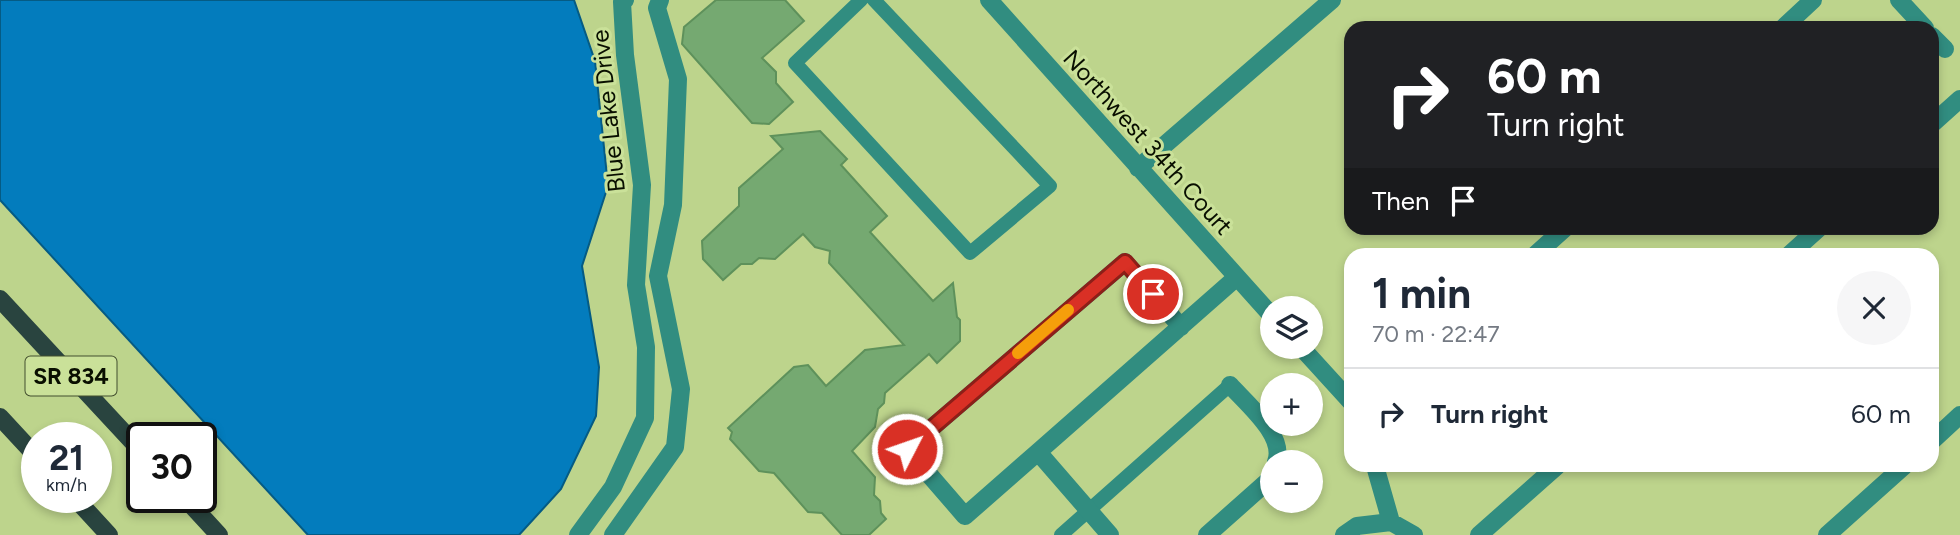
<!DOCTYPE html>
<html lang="en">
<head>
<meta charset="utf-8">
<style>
	:root { --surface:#fff; --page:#f6f6f7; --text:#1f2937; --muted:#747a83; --line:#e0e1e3 }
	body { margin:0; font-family:Figtree,sans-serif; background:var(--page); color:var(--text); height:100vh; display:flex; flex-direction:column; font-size:26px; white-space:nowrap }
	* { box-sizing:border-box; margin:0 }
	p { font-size:23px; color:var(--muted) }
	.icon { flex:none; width:38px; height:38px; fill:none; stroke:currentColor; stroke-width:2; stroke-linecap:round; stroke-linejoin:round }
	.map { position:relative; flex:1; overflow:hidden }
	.panel { position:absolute; left:1344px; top:248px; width:595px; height:224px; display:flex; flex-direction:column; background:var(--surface); border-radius:21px; box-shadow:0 4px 10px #0003 }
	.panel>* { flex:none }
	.hud { position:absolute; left:1344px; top:21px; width:595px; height:214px; border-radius:21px; box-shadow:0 4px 10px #0003; background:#202124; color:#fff; overflow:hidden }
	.fabs { position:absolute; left:1260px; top:296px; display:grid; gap:14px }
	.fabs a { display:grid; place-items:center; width:63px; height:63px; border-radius:50%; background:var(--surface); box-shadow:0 4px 10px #0003; font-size:35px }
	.speed { position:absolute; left:21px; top:422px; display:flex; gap:14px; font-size:35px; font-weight:700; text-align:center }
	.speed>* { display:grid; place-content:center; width:91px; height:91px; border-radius:50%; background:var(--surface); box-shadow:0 4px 10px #0003; line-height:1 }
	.speed small { font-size:18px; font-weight:400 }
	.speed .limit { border:4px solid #111; border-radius:10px; background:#fff; color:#111 }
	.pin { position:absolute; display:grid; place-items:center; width:60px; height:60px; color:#fff; margin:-30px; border:4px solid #fff; border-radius:50%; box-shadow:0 2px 7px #0007 }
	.me { position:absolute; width:77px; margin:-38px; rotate:49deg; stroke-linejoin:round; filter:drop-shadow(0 0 5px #0008) }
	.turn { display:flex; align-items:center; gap:24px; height:147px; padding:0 28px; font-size:32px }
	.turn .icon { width:91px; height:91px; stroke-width:2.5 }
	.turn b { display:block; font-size:49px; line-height:60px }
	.then { display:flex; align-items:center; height:66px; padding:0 28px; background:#0003; gap:14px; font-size:26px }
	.round { display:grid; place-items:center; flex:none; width:74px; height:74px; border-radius:37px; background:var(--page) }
	.headline { display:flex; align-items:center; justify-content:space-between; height:119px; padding:0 28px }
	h1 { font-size:42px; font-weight:700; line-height:52px }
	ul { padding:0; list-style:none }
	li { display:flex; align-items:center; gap:21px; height:91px; padding:0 28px; border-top:2px solid var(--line) }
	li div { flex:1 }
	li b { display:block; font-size:26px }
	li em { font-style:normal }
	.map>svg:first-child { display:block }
	.water { fill:#037cbd; stroke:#055b84; stroke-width:2 }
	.building { fill:#75a971; stroke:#5e915b; stroke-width:2 }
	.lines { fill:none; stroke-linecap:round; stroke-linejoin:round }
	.service { stroke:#318d80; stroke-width:14 }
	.minor { stroke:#318d80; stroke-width:18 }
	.primary { stroke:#29443f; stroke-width:18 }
	.route-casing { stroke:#8d1f18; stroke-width:18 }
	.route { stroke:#d93025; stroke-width:12 }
	.slow { stroke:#f59e0b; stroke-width:12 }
	.labels { text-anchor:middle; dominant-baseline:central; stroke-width:6; stroke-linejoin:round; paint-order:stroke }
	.shield { fill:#cae199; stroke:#434e2e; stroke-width:2 }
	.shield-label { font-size:23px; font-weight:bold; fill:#090f00 }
	.street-label { font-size:24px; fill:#090f00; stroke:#cae199 }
</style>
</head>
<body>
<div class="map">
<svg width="1960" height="535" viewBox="0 0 1960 535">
	<rect width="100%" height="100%" fill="#bdd48c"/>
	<path class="water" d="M 0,0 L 574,0 L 595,61 L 608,186 L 582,266 L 599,367 L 596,416 L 561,489 L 519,535 L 308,535 L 0,200 Z"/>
	<path class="building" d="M 716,0 L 785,0 L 804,21 L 762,58 L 776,72 L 776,83 L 793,102 L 769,124 L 752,123 L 682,44 L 684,27 Z
		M 820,131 L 847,159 L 841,165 L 887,216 L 870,232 L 933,301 L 953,283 L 957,317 L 960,320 L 960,341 L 937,363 L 929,354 L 885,393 L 884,403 L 878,409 L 875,427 L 852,451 L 875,477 L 874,495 L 880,501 L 881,513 L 886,519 L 869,535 L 842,535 L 822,513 L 808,512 L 774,473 L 759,471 L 730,439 L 732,432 L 728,428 L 794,367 L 808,365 L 826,386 L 865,350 L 904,345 L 829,263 L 830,251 L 815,247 L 803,234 L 775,259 L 759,258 L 752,264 L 741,264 L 723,280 L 703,259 L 702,241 L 739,206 L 739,188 L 783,149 L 771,136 Z"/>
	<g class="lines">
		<path class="service" d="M 861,0 L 795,63 L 970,253 L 1050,186 L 874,0
			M 1061,535 L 1230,385"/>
		<path class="minor" d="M 989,0 L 1272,316
			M 1899,0 L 1925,28
			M 1783,28 L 1813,0
			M 1932,36 L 1945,49
			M 1932,124 L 1960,99
			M 1138,168 L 1332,0
			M 1534,256 L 1565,228
			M 1788,256 L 1819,228
			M 1300,346 L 1351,402
			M 1230,385 C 1247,404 1286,436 1276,462
			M 1932,441 L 1960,415
			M 1038,452 L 1237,277
			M 1375,466 L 1391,522 L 1414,535
			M 578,535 L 613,487 L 645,418 L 646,347 L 636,285 L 642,185 L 625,55 L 622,2 L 625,0
			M 613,535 L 675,447 L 681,389 L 658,276 L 673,205 L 678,79 L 657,8 L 660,0
			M 1110,535 L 1038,452 L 965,516 L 907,449 L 1125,262 L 1181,327
			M 1207,535 L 1269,480 L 1272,472
			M 1344,535 L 1357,526 L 1391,522
			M 1479,535 L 1557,466
			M 1827,535 L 1904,466"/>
		<path class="primary" d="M 0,299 L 142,452
			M 0,417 L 37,457
			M 74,497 L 109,535
			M 184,497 L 219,535"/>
	</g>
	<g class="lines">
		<defs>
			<path id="route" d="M 907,449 L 1125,262 L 1153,294"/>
		</defs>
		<use href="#route" class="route-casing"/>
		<use href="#route" class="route"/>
		<path class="slow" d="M 1018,353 L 1068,310"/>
	</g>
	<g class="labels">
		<rect class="shield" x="25.5" y="356.5" width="91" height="39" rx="5"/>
		<g class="shield-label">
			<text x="71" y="376">SR 834</text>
		</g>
		<g class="street-label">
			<text transform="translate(608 111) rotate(-96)">Blue Lake Drive</text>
			<text transform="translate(1148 142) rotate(48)">Northwest 34th Court</text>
		</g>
	</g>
</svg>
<div class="fabs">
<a><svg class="icon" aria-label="layers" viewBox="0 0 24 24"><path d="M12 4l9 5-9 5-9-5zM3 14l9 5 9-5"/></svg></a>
<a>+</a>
<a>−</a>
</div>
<div class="speed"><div>21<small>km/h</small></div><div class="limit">30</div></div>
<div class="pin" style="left:1153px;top:294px;background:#d93025"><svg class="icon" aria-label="arrive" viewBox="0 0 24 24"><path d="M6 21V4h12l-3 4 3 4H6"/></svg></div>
<svg class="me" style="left:907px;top:449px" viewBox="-20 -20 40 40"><circle r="17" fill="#d93025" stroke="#fff" stroke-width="3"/><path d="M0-11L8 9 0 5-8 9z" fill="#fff"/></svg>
<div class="hud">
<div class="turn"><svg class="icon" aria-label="right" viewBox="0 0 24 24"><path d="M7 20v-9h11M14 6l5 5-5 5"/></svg><div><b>60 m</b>Turn right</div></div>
<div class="then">Then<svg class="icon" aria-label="arrive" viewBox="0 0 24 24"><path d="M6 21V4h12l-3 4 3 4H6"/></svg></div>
</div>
<section class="panel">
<div class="headline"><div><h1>1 min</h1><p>70 m · 22:47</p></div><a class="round"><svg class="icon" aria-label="close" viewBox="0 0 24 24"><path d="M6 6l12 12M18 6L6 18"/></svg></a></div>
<ul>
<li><svg class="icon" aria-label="right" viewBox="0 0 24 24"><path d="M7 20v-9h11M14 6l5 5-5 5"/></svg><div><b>Turn right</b></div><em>60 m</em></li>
</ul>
</section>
</div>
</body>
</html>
